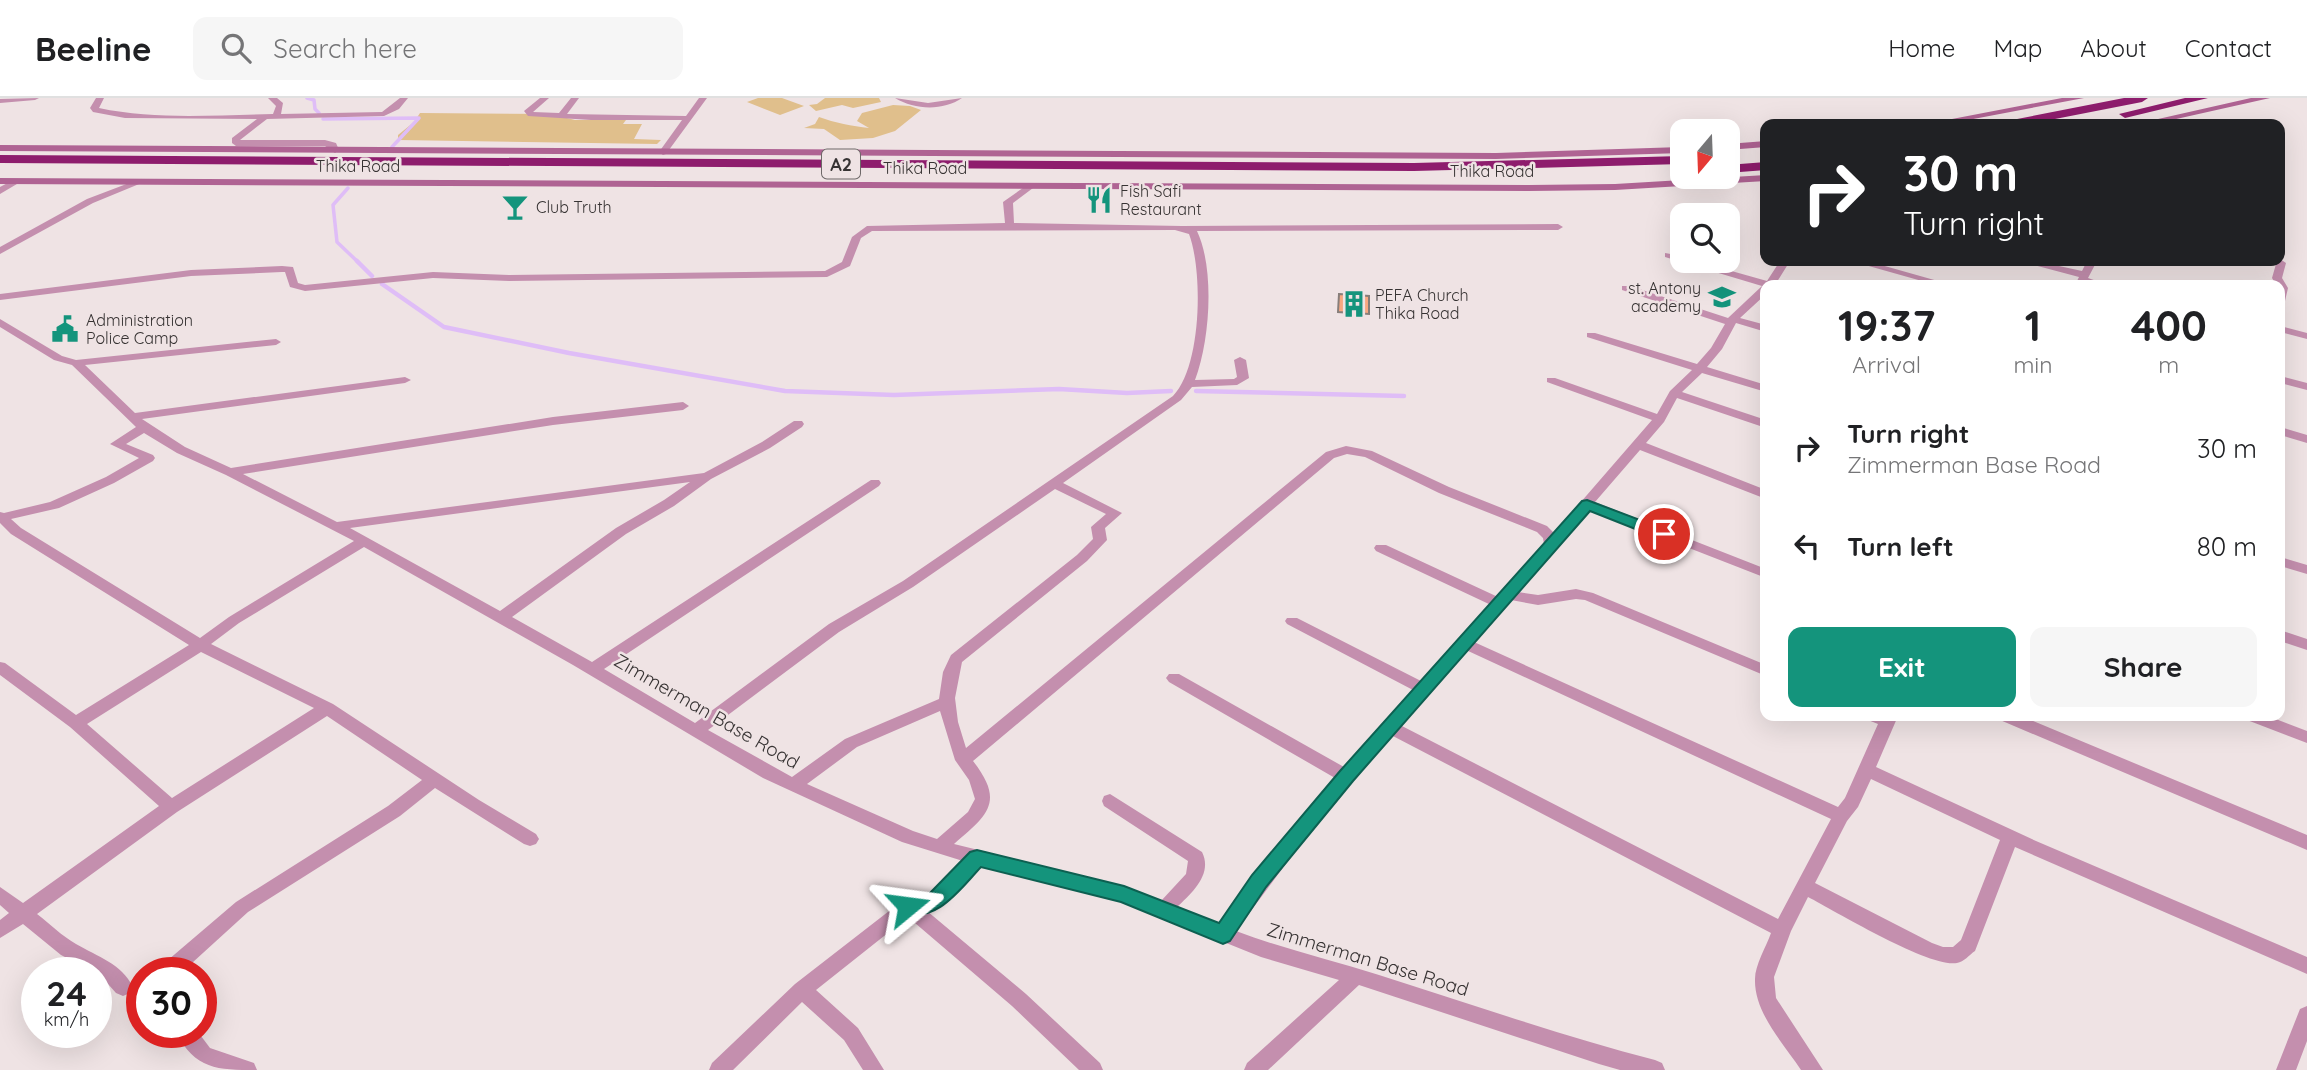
<!DOCTYPE html>
<html lang="en">
<head>
<meta charset="utf-8">
<style>
	:root { --surface:#fff; --page:#f6f6f6; --text:#202124; --muted:#757577; --line:#e0e0e0; --accent:#14947c }
	body { margin:0; font-family:Quicksand,sans-serif; background:var(--page); color:var(--text); height:100vh; display:flex; flex-direction:column; font-size:26px; white-space:nowrap }
	* { box-sizing:border-box; margin:0 }
	p { font-size:23px; color:var(--muted) }
	.icon { flex:none; width:38px; height:38px; fill:none; stroke:currentColor; stroke-width:2; stroke-linecap:round; stroke-linejoin:round }
	.map { position:relative; flex:1; overflow:hidden }
	.panel { position:absolute; left:1760px; top:182px; width:525px; height:441px; display:flex; flex-direction:column; background:var(--surface); border-radius:14px; box-shadow:0 7px 28px #0002 }
	.panel>* { flex:none }
	.banner { position:absolute; left:1760px; top:21px; width:525px; height:147px; border-radius:14px; box-shadow:0 7px 28px #0002; background:#202124; color:#fff; overflow:hidden }
	.needle { width:46px; rotate:199deg }
	.controls { position:absolute; left:1670px; top:21px; display:grid; gap:14px }
	.controls a { display:grid; place-items:center; width:70px; height:70px; border-radius:14px; background:var(--surface); box-shadow:0 7px 28px #0002; font-size:35px }
	.speed { position:absolute; left:21px; top:859px; display:flex; gap:14px; font-size:35px; font-weight:700; text-align:center }
	.speed>* { display:grid; place-content:center; width:91px; height:91px; border-radius:50%; background:var(--surface); box-shadow:0 7px 28px #0002; line-height:1 }
	.speed small { font-size:18px; font-weight:400 }
	.speed .limit { border:10px solid #d22; background:#fff; color:#111 }
	.pin { position:absolute; display:grid; place-items:center; width:60px; height:60px; color:#fff; margin:-30px; border:4px solid #fff; border-radius:50%; box-shadow:0 2px 7px #0007 }
	.me { position:absolute; width:77px; margin:-38px; rotate:74deg; stroke-linejoin:round; filter:drop-shadow(0 0 5px #0008) }
	.turn { display:flex; align-items:center; gap:24px; height:147px; padding:0 28px; font-size:32px }
	.turn .icon { width:91px; height:91px; stroke-width:2.5 }
	.turn b { display:block; font-size:49px; line-height:60px }
	.eta { display:flex; justify-content:space-evenly; align-items:center; height:119px; text-align:center }
	.eta b { font-size:42px; font-weight:800; line-height:49px }
	.action { display:flex; gap:14px; margin-top:auto; padding:14px 28px }
	.action a { flex:1; height:80px; border-radius:14px; background:var(--accent); color:#fff; font-size:28px; font-weight:800; line-height:80px; text-align:center }
	.action a+a { background:var(--page); color:var(--text) }
	ul { padding:0; list-style:none }
	li { display:flex; align-items:center; gap:21px; height:98px; padding:0 28px }
	li div { flex:1 }
	li b { display:block; font-size:26px }
	li em { font-style:normal }
	header { display:flex; align-items:center; gap:42px; box-sizing:border-box; height:98px; padding:0 35px; background:var(--surface); border-bottom:2px solid var(--line) }
	header strong { font-size:33px }
	nav { display:flex; gap:38px; margin-inline-start:auto; font-size:24px }
	.search { width:490px; height:63px; background:var(--page); display:flex; align-items:center; gap:18px; box-sizing:border-box; padding:0 24px; border-radius:14px; color:var(--muted); font-size:26px }
	.map>svg:first-child { display:block }
	.green { fill:#e0bf8c }
	.lines { fill:none; stroke-linecap:round; stroke-linejoin:round }
	.stream-far1 { stroke:#dfbdf7; stroke-width:3.5 }
	.stream { stroke:#dfbdf7; stroke-width:4.5 }
	.building { fill:#f8a881; stroke:#877e7a; stroke-width:2 }
	.street { fill:#c48fae; fill-rule:evenodd }
	.secondary { fill:#af6393; fill-rule:evenodd }
	.highway { fill:#8e1d6d; fill-rule:evenodd }
	.route { fill:#14947c; stroke:#0d6051; stroke-width:2 }
	.labels { text-anchor:middle; dominant-baseline:central; stroke-width:5; stroke-linejoin:round; paint-order:stroke }
	.far-street-label { font-size:16px; fill:#373333; stroke:#efe3e4 }
	.far-poi-label { font-size:16px; fill:#373333; stroke:#efe3e4; text-anchor:start }
	.shield { fill:#efe3e4; stroke:#6e6868; stroke-width:2 }
	.shield-label { font-size:18px; font-weight:bold; fill:#373333 }
	.street-label { font-size:19px; fill:#373333; stroke:#efe3e4 }
</style>
</head>
<body>
<header>
<strong>Beeline</strong>
<div class="search"><svg class="icon" aria-label="search" viewBox="0 0 24 24"><circle cx="10" cy="10" r="6"/><path d="M15 15l6 6"/></svg>Search here</div>
<nav><a>Home</a><a>Map</a><a>About</a><a>Contact</a></nav>
</header>
<div class="map">
<svg width="2307" height="972" viewBox="0 0 2307 972">
	<rect width="100%" height="100%" fill="#efe3e4"/>
	<path class="green" d="M 758,0 L 782,0 L 804,8 L 780,17 L 747,4 Z
		M 825,0 L 879,0 L 881,4 L 853,10 L 842,7 L 816,13 L 809,7 L 817,6 Z
		M 893,7 L 910,8 L 921,12 L 895,33 L 873,40 L 840,42 L 824,31 L 804,30 L 815,26 L 819,19 C 835,25 852,28 869,30 L 857,23 L 862,15 Z
		M 420,15 L 551,16 L 575,22 L 626,22 L 623,26 L 642,26 L 634,41 L 661,42 L 657,46 L 398,42 L 398,37 L 414,24 Z"/>
	<g class="lines">
		<path class="stream-far1" d="M 307,0 L 314,2 L 315,11 L 319,15
			M 323,21 L 419,20 L 392,49
			M 348,90 L 333,107 L 337,144 L 359,165"/>
		<path class="stream" d="M 357,163 L 372,178
			M 382,186 L 444,229 L 569,255 L 785,293 L 894,297 L 1059,291 L 1127,295 L 1171,293
			M 1196,293 L 1404,298"/>
	</g>
	<path class="building" d="M 1339,196 L 1369,198 L 1369,216 L 1338,214 Z"/>
	<g class="lines">
		<path class="street" d="M 39,0 L 35,2 L 0,5 L 0,1 Z
			M 96,0 L 104,0 L 99,10 C 155,22 215,17 273,16 L 276,8 L 268,0 L 277,0 L 283,5 L 281,16 L 382,14 L 400,0 L 408,0 L 399,11 L 384,18 L 267,21 L 240,42 L 325,42 L 336,45 L 339,52 L 335,55 L 325,48 L 236,48 L 232,45 L 232,40 L 257,21 L 125,20 L 93,14 L 90,10 Z
			M 540,0 L 549,0 L 533,14 L 559,15 L 571,0 L 579,0 L 567,16 L 686,18 L 699,0 L 707,0 L 666,56 L 663,57 L 659,54 L 682,22 L 591,22 L 528,18 L 524,13 Z
			M 895,0 L 928,5 L 962,0 C 943,13 915,12 895,0 Z
			M 15,81 L 22,83 L 0,96 L 0,89 Z
			M 137,82 L 144,84 L 93,105 L 0,156 L 0,149 L 87,101 Z
			M 1030,85 L 1034,88 L 1033,90 L 1013,105 L 1014,125 L 1182,128 L 1558,126 L 1563,129 L 1558,132 L 1197,133 C 1215,171 1210,243 1195,282 L 1234,281 L 1237,279 L 1234,262 L 1240,259 L 1246,262 L 1249,280 L 1237,287 L 1192,289 L 1181,302 L 1063,385 L 1122,415 L 1105,430 L 1107,442 L 1087,463 L 962,564 L 955,600 L 958,624 L 966,650 L 1326,354 L 1346,348 L 1372,353 L 1449,389 L 1547,428 L 1554,435 L 1652,322 L 1547,284 L 1547,280 L 1555,280 L 1657,316 L 1670,293 L 1692,272 L 1587,239 L 1587,235 L 1595,235 L 1697,266 L 1711,250 L 1725,226 L 1622,192 L 1622,188 L 1630,188 L 1728,220 L 1762,188 L 1665,159 L 1665,155 L 1682,158 L 1682,163 L 1696,163 L 1767,183 L 1780,163 L 1790,163 L 1775,187 L 1766,187 L 1766,196 L 1740,220 L 1766,227 L 1766,234 L 1736,225 L 1722,251 L 1707,269 L 1766,287 L 1766,294 L 1702,275 L 1682,294 L 1766,322 L 1766,330 L 1677,300 L 1664,324 L 1646,345 L 1766,392 L 1766,401 L 1640,352 L 1595,404 L 1766,471 L 1766,480 L 1589,411 L 1518,494 L 1538,497 L 1576,491 L 1593,495 L 1766,567 L 1766,578 L 1585,502 L 1576,501 L 1538,507 L 1511,502 L 1474,544 L 1838,709 L 1845,700 L 1878,626 L 1868,622 L 1866,618 L 1898,618 L 1876,669 L 2036,743 L 2307,859 L 2307,876 L 2015,749 L 1975,853 C 1969,857 1964,864 1957,865 C 1929,870 1837,814 1808,799 L 1791,833 L 1774,879 L 1776,900 L 1823,972 L 1801,972 C 1784,946 1754,915 1755,881 C 1755,867 1766,849 1771,835 L 1391,637 L 1305,740 L 1236,833 C 1283,851 1332,862 1379,877 C 1471,906 1562,938 1655,962 L 1662,965 L 1665,972 L 1620,972 L 1599,966 L 1359,887 L 1268,972 L 1244,972 L 1247,965 L 1339,882 L 1261,859 L 1122,803 L 980,768 L 941,809 L 927,813 L 1026,896 L 1100,965 L 1103,972 L 1079,972 L 1012,908 L 908,819 L 816,892 L 858,930 L 884,972 L 863,972 L 844,942 L 802,904 L 733,972 L 709,972 L 712,965 L 795,886 L 902,803 L 930,797 L 963,763 L 902,744 L 763,680 L 573,567 L 364,449 L 239,525 L 211,546 L 333,606 L 479,702 L 536,736 L 539,741 L 536,746 L 530,748 L 524,746 L 435,690 L 400,718 L 248,814 L 181,875 L 163,875 L 168,862 L 236,804 L 388,708 L 422,682 L 327,618 L 177,714 L 37,816 C 50,826 62,838 76,846 C 98,859 121,865 133,889 L 130,895 L 123,898 L 116,895 L 100,877 L 61,857 L 23,826 L 0,840 L 0,822 L 9,815 L 0,807 L 0,789 L 23,805 L 159,708 L 70,629 L 0,577 L 0,564 L 5,565 L 76,617 L 189,547 L 11,436 L 0,425 L 0,414 L 4,415 L 50,404 L 106,379 L 139,360 L 110,346 L 136,329 L 72,267 L 54,262 L 0,229 L 0,221 L 62,258 L 76,262 L 276,241 L 281,244 L 276,247 L 85,267 L 135,315 L 405,279 L 411,282 L 405,285 L 142,321 L 185,349 L 231,370 L 553,319 L 683,304 L 689,308 L 683,312 L 553,327 L 243,376 L 337,424 L 704,375 L 762,344 L 794,323 L 802,323 L 804,326 L 802,329 L 770,350 L 711,381 L 674,408 L 626,436 L 512,519 L 592,564 L 871,382 L 879,382 L 881,385 L 879,388 L 604,571 L 695,625 L 829,526 L 903,483 L 1173,298 C 1202,268 1203,173 1189,136 L 1175,132 L 872,133 L 861,140 L 850,168 L 827,179 L 509,183 L 433,180 L 305,193 L 290,189 L 285,174 L 282,174 L 191,178 L 0,202 L 0,196 L 191,172 L 282,168 L 293,169 L 298,185 L 305,187 L 433,174 L 509,177 L 825,173 L 842,164 L 852,139 L 867,128 L 1005,125 L 1003,104 ZM 144,335 L 177,355 L 226,377 L 354,443 L 229,519 L 200,540 L 21,430 L 11,421 L 59,410 L 114,385 L 153,363 L 155,360 L 153,357 L 126,346 ZM 1347,356 L 1365,359 L 1439,395 L 1537,434 L 1543,440 L 1544,446 L 1498,499 L 1386,447 L 1376,447 L 1374,450 L 1376,453 L 1491,507 L 1421,583 L 1297,520 L 1287,520 L 1285,523 L 1287,526 L 1413,592 L 1344,669 L 1179,576 L 1169,576 L 1166,580 L 1169,584 L 1335,680 L 1254,780 L 1220,826 L 1177,809 C 1192,795 1213,776 1202,754 L 1110,696 L 1104,698 L 1102,703 L 1104,708 L 1188,763 L 1186,776 L 1161,803 L 1124,788 L 954,746 C 988,717 1005,704 973,663 L 1334,360 ZM 690,384 L 664,402 L 616,430 L 500,513 L 350,430 ZM 1055,391 L 1106,416 L 1091,429 L 1093,441 L 1077,457 L 951,557 L 943,574 L 939,601 L 845,641 L 792,679 L 708,632 L 839,534 L 913,489 ZM 1466,552 L 1831,721 L 1778,821 L 1400,627 ZM 201,554 L 314,610 L 172,700 L 87,626 ZM 940,613 L 955,662 L 969,682 L 975,701 L 968,714 L 937,741 L 913,733 L 807,686 L 857,649 ZM 1871,681 L 2000,742 L 1961,842 L 1953,849 L 1943,849 L 1932,845 L 1815,785 L 1847,723 L 1858,709 Z
			M 2280,161 L 2286,165 L 2282,180 L 2288,190 L 2285,203 L 2280,206 L 2280,187 L 2276,187 L 2272,180 L 2276,166 L 2273,163 L 2280,163 Z
			M 1851,163 L 1867,163 L 1952,187 L 1936,187 Z
			M 2019,163 L 2036,163 L 2082,173 L 2087,163 L 2097,163 L 2088,180 L 2108,187 L 2075,187 L 2079,179 Z
			M 2280,228 L 2307,235 L 2307,241 L 2280,234 Z
			M 2280,278 L 2307,285 L 2307,292 L 2280,285 Z
			M 2280,329 L 2307,337 L 2307,345 L 2280,337 Z
			M 2280,459 L 2307,467 L 2307,476 L 2280,468 Z
			M 2280,532 L 2307,541 L 2307,552 L 2280,543 Z
			M 1998,618 L 2021,618 L 2307,737 L 2307,752 L 2000,622 Z
			M 2245,618 L 2268,618 L 2307,633 L 2307,645 L 2247,622 Z
			M 2307,908 L 2307,943 L 2296,972 L 2276,972 L 2300,911 Z
			M 176,934 L 198,934 L 210,950 L 254,965 L 257,972 C 218,972 195,972 176,934 Z"/>
		<path class="secondary" d="M 2062,0 L 2084,0 L 1947,26 L 1926,26 Z
			M 2251,0 L 2270,0 L 2154,26 L 2136,26 Z
			M 1766,43 L 1766,49 L 1727,52 L 1727,46 Z
			M 0,47 L 1496,55 L 1682,49 L 1682,55 L 1496,61 L 0,53 Z
			M 1766,77 L 1766,83 L 1615,92 L 1529,93 L 0,86 L 0,80 L 1529,87 L 1615,86 Z"/>
		<path class="highway" d="M 2124,0 L 2148,0 L 2142,4 L 2029,26 L 2006,26 L 2012,22 Z
			M 2185,0 L 2208,0 L 2125,20 L 2119,16 Z
			M 0,57 L 1414,65 L 1682,58 L 1682,66 L 1414,73 L 0,65 Z
			M 1766,64 L 1766,72 L 1727,75 L 1727,67 Z"/>
	</g>
	<path class="route" d="M 1587,402 L 1669,433 L 1671,436 L 1669,440 L 1658,440 L 1590,413 L 1353,683 L 1266,789 L 1230,843 L 1223,846 L 1121,804 L 981,769 C 960,791 936,827 901,814 L 898,808 L 901,802 L 929,796 L 970,754 L 977,752 L 1124,788 L 1219,825 L 1252,777 L 1340,673 L 1582,403 Z"/>
	<defs>
		<symbol id="restaurant-bare" viewBox="-9 -9 18 18"><path d="M-5-6h1v4h1v-4h1v4h1v-4h1v5L-1.5 .5V6h-2V.5L-5-1ZM5-6V6H3V1.5H1.5Q1.5-4 5-6Z" fill="#14947c" stroke="#efe3e4" stroke-width="2.5" paint-order="stroke"/></symbol>
		<symbol id="bar-bare" viewBox="-9 -9 18 18"><path d="M-6-5H6L.8 .8V4.5H3.5V6h-7V4.5H-.8V.8Z" fill="#14947c" stroke="#efe3e4" stroke-width="2.5" paint-order="stroke"/></symbol>
		<symbol id="school-bare" viewBox="-9 -9 18 18"><path d="M0-5L7-2L0 1L-7-2ZM-4 1L0 2.5L4 1V4Q0 6-4 4Z" fill="#14947c" stroke="#efe3e4" stroke-width="2.5" paint-order="stroke"/></symbol>
		<symbol id="building-bare" viewBox="-9 -9 18 18"><path d="M-4-6H4V6H1V3H-1V6H-4ZM-2.5-4.3h1.7v1.8h-1.7ZM.8-4.3h1.7v1.8H.8ZM-2.5-1h1.7V.8h-1.7ZM.8-1h1.7V.8H.8Z" fill="#14947c" stroke="#efe3e4" stroke-width="2.5" paint-order="stroke"/></symbol>
		<symbol id="civic-bare" viewBox="-9 -9 18 18"><path d="M-.6-6.5H3V-4.5H.6V-3L4-1V1h2V6H-6V1h2V-1L-.6-3ZM-1.2 2.5V6h2.4V2.5Z" fill="#14947c" stroke="#efe3e4" stroke-width="2.5" paint-order="stroke"/></symbol>
	</defs>
	<g fill-rule="evenodd">
		<use href="#restaurant-bare" x="1080" y="83" width="38" height="38"/>
		<use href="#bar-bare" x="496" y="90" width="38" height="38"/>
		<use href="#school-bare" x="1703" y="180" width="38" height="38"/>
		<use href="#building-bare" x="1335" y="187" width="38" height="38"/>
		<use href="#civic-bare" x="46" y="212" width="38" height="38"/>
	</g>
	<g class="labels">
		<g class="far-street-label">
			<text x="358" y="68">Thika Road</text>
			<text x="925" y="70">Thika Road</text>
			<text x="1492" y="73">Thika Road</text>
		</g>
		<g class="far-poi-label">
			<text x="1120" y="93">Fish Safi<tspan x="1120" dy="18">Restaurant</tspan></text>
			<text x="536" y="109">Club Truth</text>
			<text x="1701" y="190" text-anchor="end">st. Antony<tspan x="1701" dy="18">academy</tspan></text>
			<text x="1375" y="197">PEFA Church<tspan x="1375" dy="18">Thika Road</tspan></text>
			<text x="86" y="222">Administration<tspan x="86" dy="18">Police Camp</tspan></text>
		</g>
		<rect class="shield" x="822" y="51.5" width="38" height="29" rx="5"/>
		<g class="shield-label">
			<text x="841" y="66">A2</text>
		</g>
		<g class="street-label">
			<text transform="translate(707 613) rotate(30)">Zimmerman Base Road</text>
			<text transform="translate(1368 861) rotate(17)">Zimmerman Base Road</text>
		</g>
	</g>
</svg>
<div class="controls">
<a><svg class="needle" viewBox="-14 -14 28 28"><path d="M0-13l5 13h-10z" fill="#e53935"/><path d="M0 13l5-13h-10z" fill="#757577"/></svg></a>
<a><svg class="icon" aria-label="search" viewBox="0 0 24 24"><circle cx="10" cy="10" r="6"/><path d="M15 15l6 6"/></svg></a>
</div>
<div class="speed"><div>24<small>km/h</small></div><div class="limit">30</div></div>
<div class="pin" style="left:1664px;top:436px;background:#d93025"><svg class="icon" aria-label="arrive" viewBox="0 0 24 24"><path d="M6 21V4h12l-3 4 3 4H6"/></svg></div>
<svg class="me" style="left:908px;top:808px" viewBox="-20 -20 40 40"><path d="M0-17L14 15 0 8-14 15z" fill="#14947c" stroke="#fff" stroke-width="4"/></svg>
<div class="banner">
<div class="turn"><svg class="icon" aria-label="right" viewBox="0 0 24 24"><path d="M7 20v-9h11M14 6l5 5-5 5"/></svg><div><b>30 m</b>Turn right</div></div>
</div>
<section class="panel">
<div class="eta">
<div><b>19:37</b><p>Arrival</p></div>
<div><b>1</b><p>min</p></div>
<div><b>400</b><p>m</p></div>
</div>
<ul>
<li><svg class="icon" aria-label="right" viewBox="0 0 24 24"><path d="M7 20v-9h11M14 6l5 5-5 5"/></svg><div><b>Turn right</b><p>Zimmerman Base Road</p></div><em>30 m</em></li>
<li><svg class="icon" aria-label="left" viewBox="0 0 24 24"><path d="M17 20v-9H6M10 6l-5 5 5 5"/></svg><div><b>Turn left</b></div><em>80 m</em></li>
</ul>
<div class="action"><a>Exit</a><a>Share</a></div>
</section>
</div>
</body>
</html>
